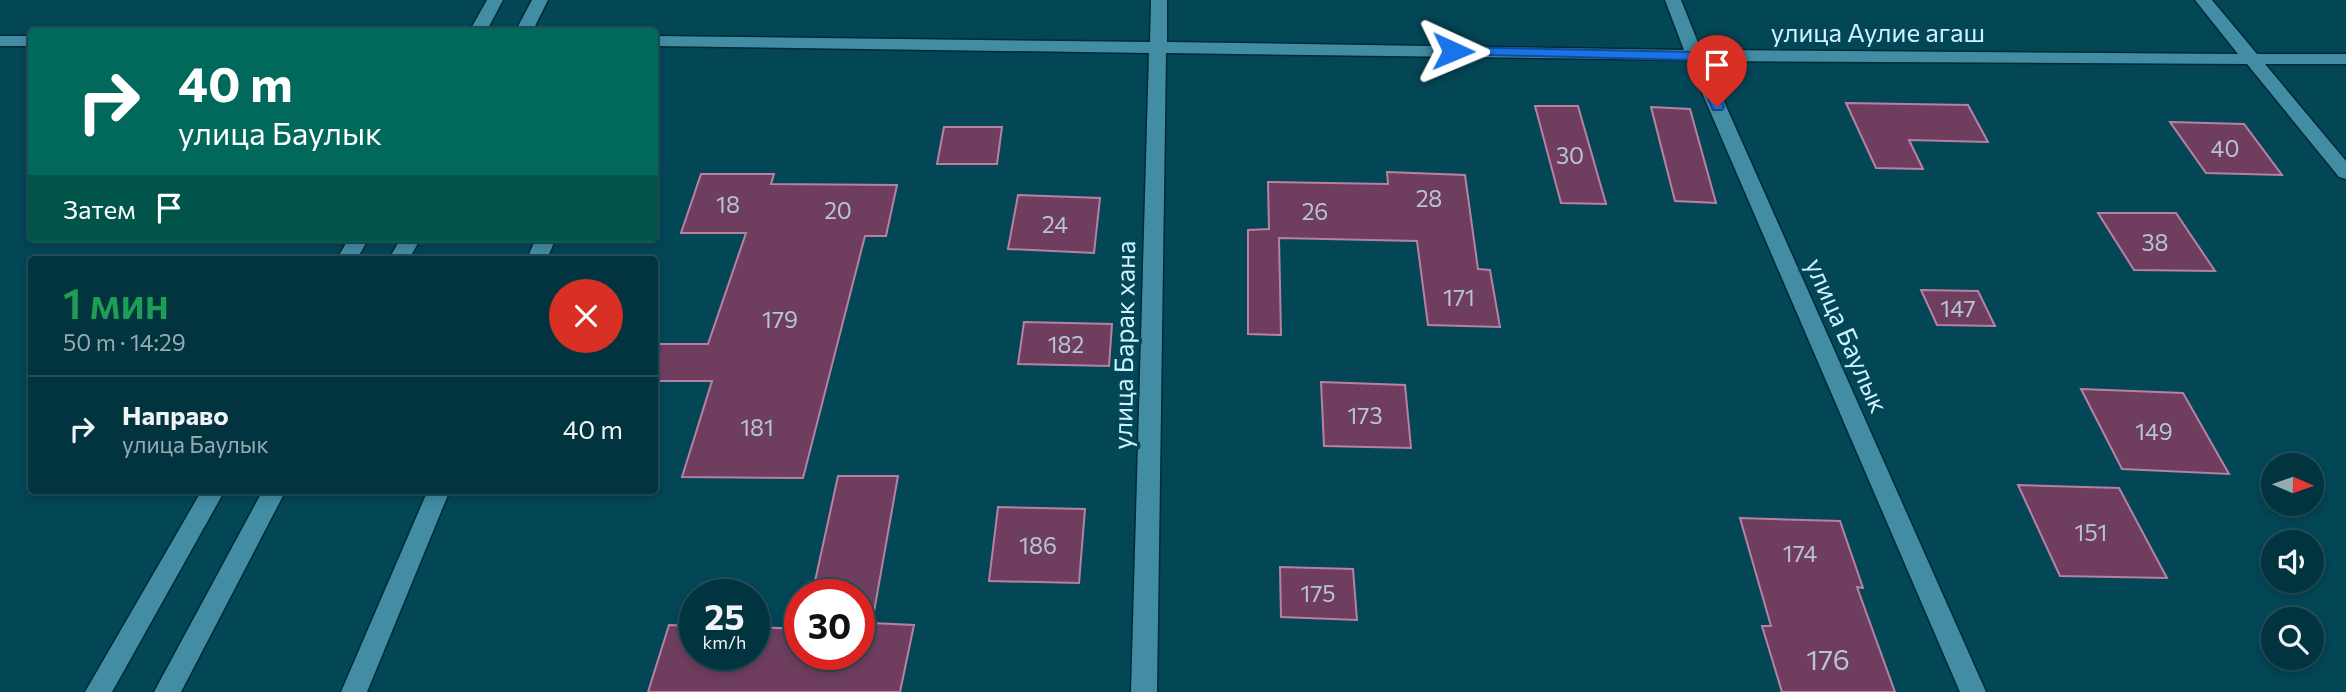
<!DOCTYPE html>
<html lang="ru">
<head>
<meta charset="utf-8">
<style>
	:root { --surface:#023440; --page:#103f4b; --text:#f1f3f6; --muted:#96aab1; --line:#234f59 }
	body { margin:0; font-family:Commissioner,sans-serif; background:var(--page); color:var(--text); height:100vh; display:flex; flex-direction:column; font-size:26px; white-space:nowrap }
	* { box-sizing:border-box; margin:0 }
	p { font-size:23px; color:var(--muted) }
	.icon { flex:none; width:38px; height:38px; fill:none; stroke:currentColor; stroke-width:2; stroke-linecap:round; stroke-linejoin:round }
	.map { position:relative; flex:1; overflow:hidden }
	.drawer { position:absolute; left:28px; top:256px; width:630px; height:238px; display:flex; flex-direction:column; background:var(--surface); border-radius:7px; box-shadow:0 4px 10px #0003,0 0 0 2px var(--line) }
	.drawer>* { flex:none }
	.guide { position:absolute; left:28px; top:28px; width:630px; height:214px; border-radius:7px; box-shadow:0 4px 10px #0003,0 0 0 2px var(--line); background:#00695c; color:#fff; overflow:hidden }
	.needle { width:46px; rotate:92deg }
	.buttons { position:absolute; left:2261px; top:453px; display:grid; gap:14px }
	.buttons a { display:grid; place-items:center; width:63px; height:63px; border-radius:50%; background:var(--surface); box-shadow:0 4px 10px #0003,0 0 0 2px var(--line); font-size:35px }
	.speed { position:absolute; left:679px; top:579px; display:flex; gap:14px; font-size:35px; font-weight:700; text-align:center }
	.speed>* { display:grid; place-content:center; width:91px; height:91px; border-radius:50%; background:var(--surface); box-shadow:0 4px 10px #0003,0 0 0 2px var(--line); line-height:1 }
	.speed small { font-size:18px; font-weight:400 }
	.speed .limit { border:10px solid #d22; background:#fff; color:#111 }
	.pin { position:absolute; display:grid; place-items:center; width:60px; height:60px; color:#fff; margin:-72px -30px; border-radius:50% 50% 50% 0; rotate:-45deg; box-shadow:0 0 7px #0007 }
	.pin .icon { rotate:45deg }
	.me { position:absolute; width:77px; margin:-38px; rotate:91deg; stroke-linejoin:round; filter:drop-shadow(0 0 5px #0008) }
	.turn { display:flex; align-items:center; gap:24px; height:147px; padding:0 35px; font-size:32px }
	.turn .icon { width:91px; height:91px; stroke-width:2.5 }
	.turn b { display:block; font-size:49px; line-height:60px }
	.then { display:flex; align-items:center; height:66px; padding:0 35px; background:#0003; gap:14px; font-size:26px }
	.round { display:grid; place-items:center; flex:none; width:74px; height:74px; border-radius:37px; background:var(--page) }
	.headline { display:flex; align-items:center; justify-content:space-between; height:119px; padding:0 35px }
	h1 { font-size:42px; font-weight:600; line-height:52px; color:#1e9e55 }
	ul { padding:0; list-style:none }
	li { display:flex; align-items:center; gap:21px; height:105px; padding:0 35px; border-top:2px solid var(--line) }
	li div { flex:1 }
	li b { display:block; font-size:26px }
	li em { font-style:normal }
	.map>svg:first-child { display:block }
	.building { fill:#6f3e5f; stroke:#b881a4; stroke-width:2 }
	.lines { fill:none; stroke-linecap:round; stroke-linejoin:round }
	.street-casing { stroke:#002a36; stroke-width:3 }
	.secondary-casing { stroke:#002a36; stroke-width:3 }
	.street { fill:#428da4; fill-rule:evenodd }
	.secondary { fill:#428da4; fill-rule:evenodd }
	.route { fill:#1a73e8; stroke:#114b97; stroke-width:2 }
	.labels { text-anchor:middle; dominant-baseline:central; stroke-width:7; stroke-linejoin:round; paint-order:stroke }
	.number-label { font-size:23px; fill:#b6c5d6 }
	.street-label { font-size:26px; fill:#cef2fe; stroke:#034656 }
	.near-number-label { font-size:28px; fill:#b6c5d6 }
</style>
</head>
<body>
<div class="map">
<svg width="2346" height="692" viewBox="0 0 2346 692">
	<rect width="100%" height="100%" fill="#034656"/>
	<path class="building" d="M 1846,103 L 1968,105 L 1988,142 L 1909,140 L 1923,169 L 1876,168 Z
		M 1535,106 L 1578,106 L 1606,204 L 1561,203 Z
		M 1651,107 L 1690,109 L 1716,203 L 1675,201 Z
		M 2170,122 L 2244,124 L 2282,175 L 2206,173 Z
		M 944,127 L 1002,127 L 997,164 L 937,164 Z
		M 1387,172 L 1465,175 L 1478,269 L 1490,270 L 1500,327 L 1428,325 L 1417,241 L 1279,238 L 1281,335 L 1248,334 L 1248,230 L 1269,229 L 1268,182 L 1388,184 Z
		M 701,174 L 774,174 L 771,184 L 897,185 L 886,236 L 865,236 L 803,478 L 682,477 L 712,381 L 654,381 L 654,344 L 708,344 L 746,233 L 681,233 Z
		M 1018,195 L 1100,198 L 1094,253 L 1008,249 Z
		M 2098,213 L 2176,213 L 2215,271 L 2134,270 Z
		M 1921,290 L 1978,291 L 1995,326 L 1937,325 Z
		M 1024,322 L 1112,324 L 1109,366 L 1018,364 Z
		M 1321,382 L 1405,385 L 1411,448 L 1324,446 Z
		M 2081,389 L 2183,393 L 2229,474 L 2122,469 Z
		M 838,476 L 898,476 L 872,623 L 914,625 L 900,692 L 648,692 L 669,625 L 695,626 L 695,654 L 754,654 L 754,627 L 800,629 L 800,654 L 859,654 L 859,595 L 812,595 Z
		M 2018,485 L 2119,488 L 2167,578 L 2060,576 Z
		M 998,507 L 1085,509 L 1079,583 L 989,581 Z
		M 1740,518 L 1840,521 L 1863,588 L 1857,587 L 1895,692 L 1782,692 L 1762,626 L 1771,626 Z
		M 1280,567 L 1353,569 L 1357,620 L 1281,617 Z"/>
	<g class="lines">
		<defs>
			<path id="street" d="M 1151,0 L 1167,0 L 1167,42 L 1684,50 L 1665,0 L 1681,0 L 1701,50 L 2238,54 L 2195,0 L 2212,0 L 2257,54 L 2346,54 L 2346,64 L 2265,64 L 2346,161 L 2346,179 L 2339,177 L 2247,64 L 1706,61 L 1986,692 L 1960,692 L 1688,60 L 1166,53 L 1157,692 L 1131,692 L 1149,53 L 654,46 L 654,36 L 1150,42 Z
				M 0,36 L 32,36 L 32,46 L 0,46 Z
				M 536,238 L 556,238 L 547,259 L 527,259 Z
				M 428,490 L 450,490 L 367,692 L 341,692 Z"/>
			<path id="secondary" d="M 487,0 L 503,0 L 486,32 L 469,32 Z
				M 532,0 L 548,0 L 532,32 L 515,32 Z
				M 349,238 L 369,238 L 357,259 L 337,259 Z
				M 401,238 L 421,238 L 409,259 L 389,259 Z
				M 202,490 L 225,490 L 112,692 L 85,692 Z
				M 263,490 L 286,490 L 181,692 L 154,692 Z"/>
		</defs>
		<use href="#street" class="street-casing"/>
		<use href="#secondary" class="secondary-casing"/>
		<use href="#street" class="street"/>
		<use href="#secondary" class="secondary"/>
	</g>
	<path class="route" d="M 1453,47 L 1695,52 L 1702,56 L 1724,107 L 1722,110 L 1713,110 L 1690,60 L 1449,54 L 1449,48 Z"/>
	<g class="labels">
		<g class="number-label">
			<text x="2225" y="148">40</text>
			<text x="1570" y="155">30</text>
			<text x="1429" y="198">28</text>
			<text x="728" y="204">18</text>
			<text x="838" y="210">20</text>
			<text x="1315" y="211">26</text>
			<text x="1055" y="224">24</text>
			<text x="2155" y="242">38</text>
			<text x="1459" y="297">171</text>
			<text x="1958" y="308">147</text>
			<text x="780" y="319">179</text>
			<text x="1066" y="344">182</text>
			<text x="1365" y="415">173</text>
			<text x="757" y="427">181</text>
			<text x="2154" y="431">149</text>
			<text x="2091" y="532">151</text>
			<text x="1038" y="545">186</text>
			<text x="1800" y="553">174</text>
			<text x="1318" y="593">175</text>
		</g>
		<g class="street-label">
			<text x="1878" y="31">улица Аулие агаш</text>
			<text transform="translate(1848 335) rotate(66)">улица Баулык</text>
			<text transform="translate(1123 345) rotate(-89)">улица Барак хана</text>
		</g>
		<g class="near-number-label">
			<text x="1828" y="659">176</text>
		</g>
	</g>
</svg>
<div class="buttons">
<a><svg class="needle" viewBox="-14 -14 28 28"><path d="M0-13l5 13h-10z" fill="#e53935"/><path d="M0 13l5-13h-10z" fill="#96aab1"/></svg></a>
<a><svg class="icon" aria-label="sound" viewBox="0 0 24 24"><path d="M4 9h4l5-4v14l-5-4H4zM17 9q2 3 0 6"/></svg></a>
<a><svg class="icon" aria-label="search" viewBox="0 0 24 24"><circle cx="10" cy="10" r="6"/><path d="M15 15l6 6"/></svg></a>
</div>
<div class="speed"><div>25<small>km/h</small></div><div class="limit">30</div></div>
<div class="pin" style="left:1717px;top:107px;background:#d93025"><svg class="icon" aria-label="arrive" viewBox="0 0 24 24"><path d="M6 21V4h12l-3 4 3 4H6"/></svg></div>
<svg class="me" style="left:1453px;top:51px" viewBox="-20 -20 40 40"><path d="M0-17L14 15 0 8-14 15z" fill="#1a73e8" stroke="#fff" stroke-width="4"/></svg>
<div class="guide">
<div class="turn"><svg class="icon" aria-label="right" viewBox="0 0 24 24"><path d="M7 20v-9h11M14 6l5 5-5 5"/></svg><div><b>40 m</b>улица Баулык</div></div>
<div class="then">Затем<svg class="icon" aria-label="arrive" viewBox="0 0 24 24"><path d="M6 21V4h12l-3 4 3 4H6"/></svg></div>
</div>
<section class="drawer">
<div class="headline"><div><h1>1 мин</h1><p>50 m · 14:29</p></div><a class="round" style="background:#d93025;color:#fff"><svg class="icon" aria-label="close" viewBox="0 0 24 24"><path d="M6 6l12 12M18 6L6 18"/></svg></a></div>
<ul>
<li><svg class="icon" aria-label="right" viewBox="0 0 24 24"><path d="M7 20v-9h11M14 6l5 5-5 5"/></svg><div><b>Направо</b><p>улица Баулык</p></div><em>40 m</em></li>
</ul>
</section>
</div>
</body>
</html>
